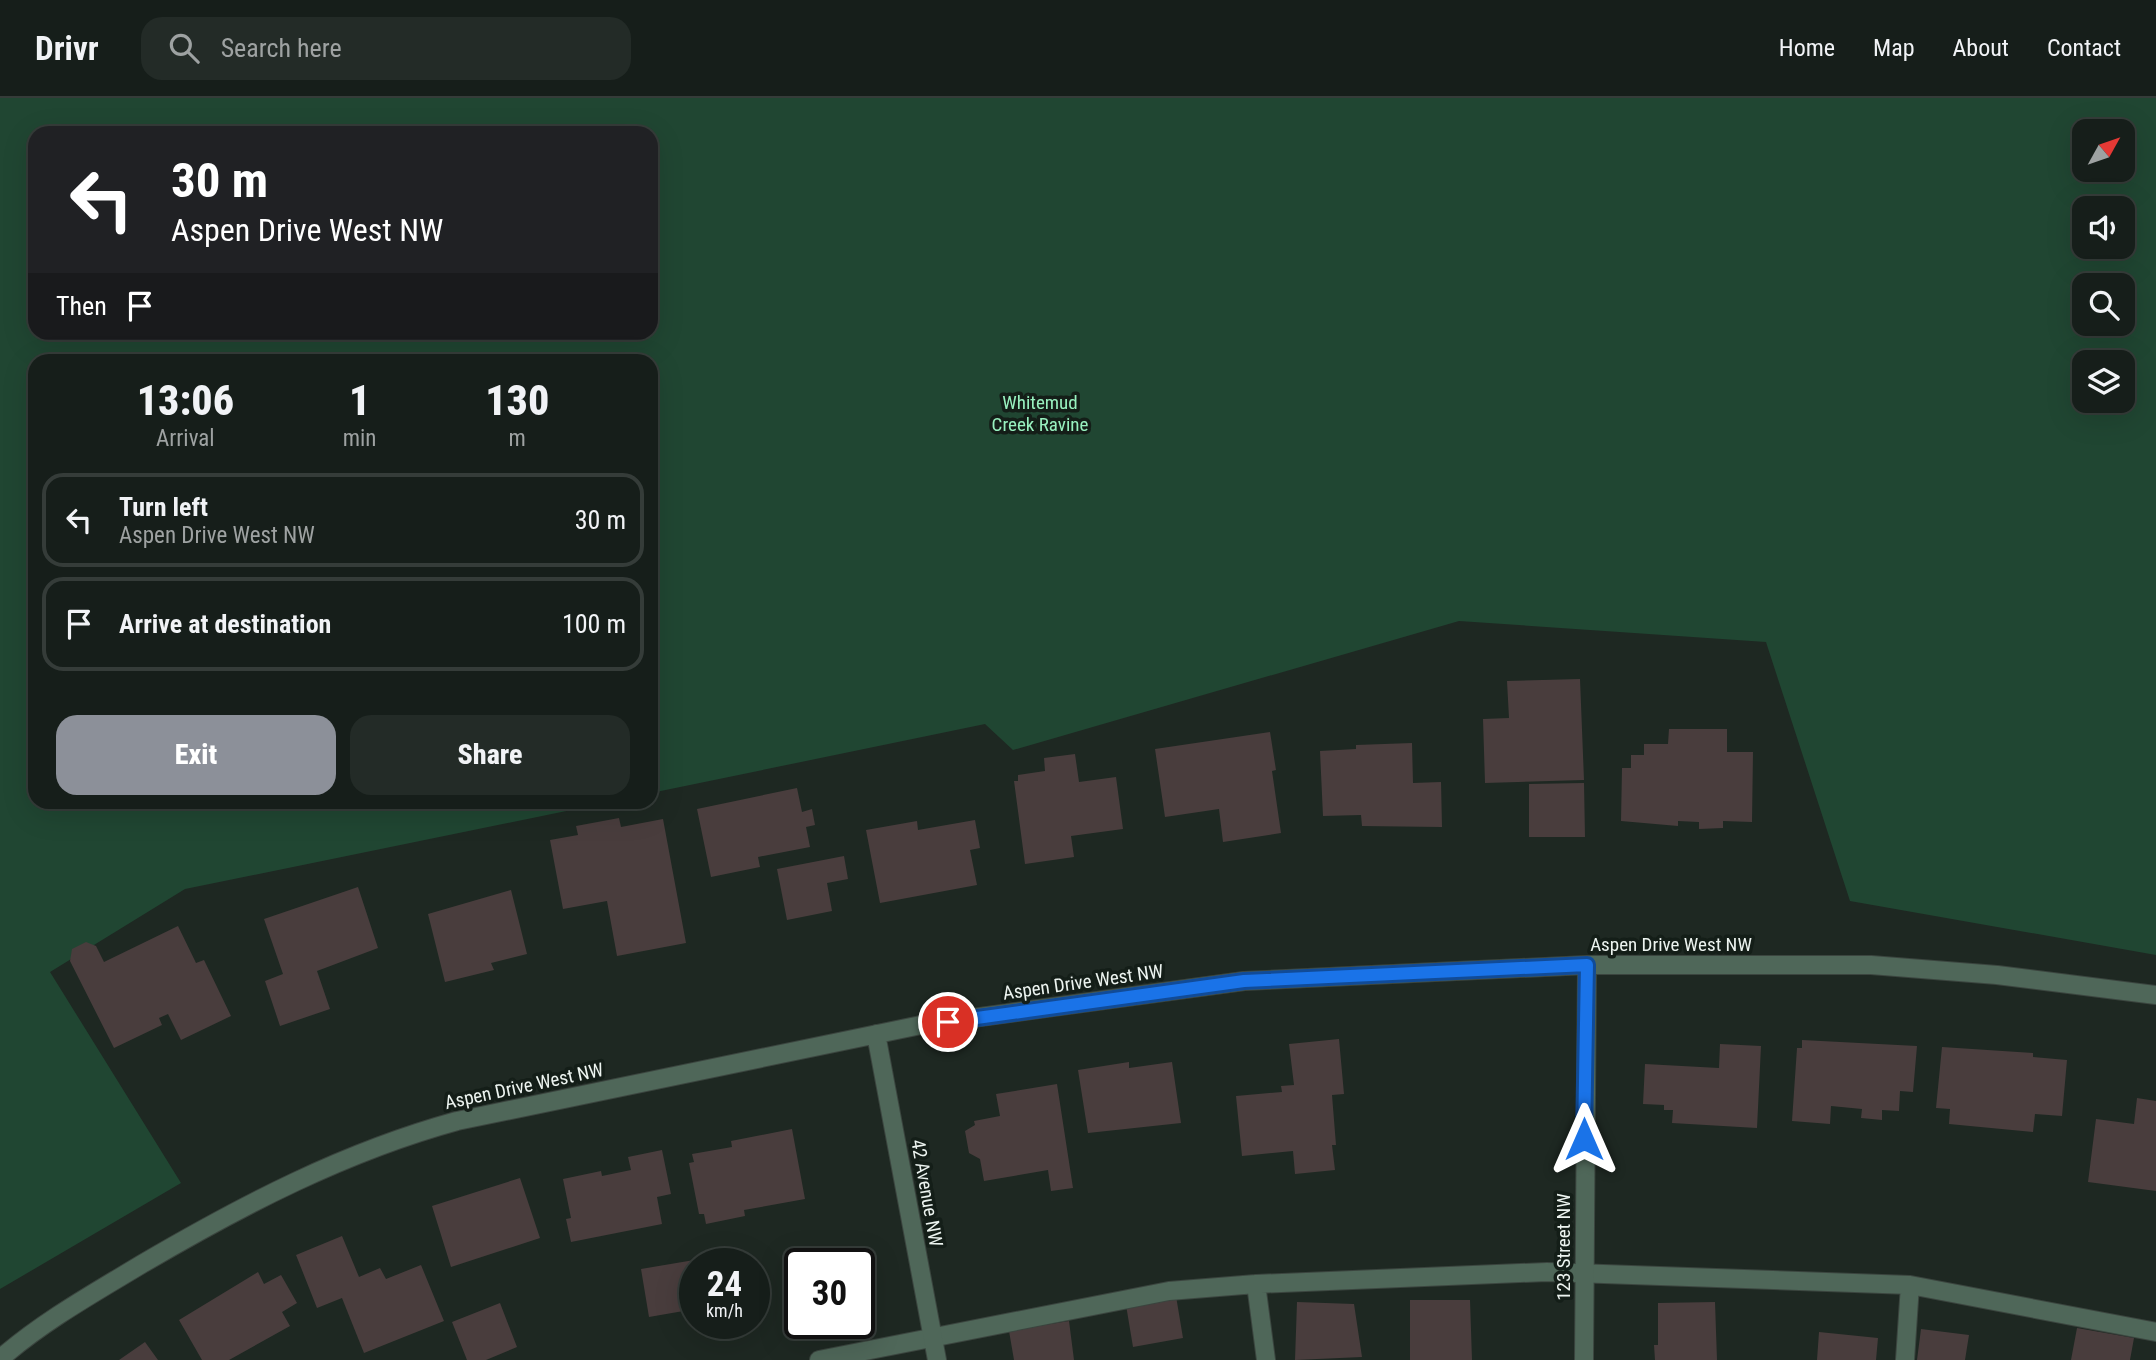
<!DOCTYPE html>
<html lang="en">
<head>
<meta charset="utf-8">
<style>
	:root { --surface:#161e1a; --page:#232b27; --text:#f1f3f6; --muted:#9ea2a2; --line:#353c39; --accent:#8c9099 }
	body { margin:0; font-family:"Roboto Condensed",sans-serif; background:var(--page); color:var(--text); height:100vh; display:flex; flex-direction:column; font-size:26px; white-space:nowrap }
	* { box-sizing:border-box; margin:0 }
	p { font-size:23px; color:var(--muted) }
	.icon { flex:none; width:38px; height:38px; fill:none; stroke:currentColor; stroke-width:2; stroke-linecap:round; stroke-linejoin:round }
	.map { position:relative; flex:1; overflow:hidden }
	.drawer { position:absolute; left:28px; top:256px; width:630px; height:455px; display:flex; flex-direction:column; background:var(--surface); border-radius:21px; box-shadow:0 7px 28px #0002,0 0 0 2px var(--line) }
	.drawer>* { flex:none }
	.banner { position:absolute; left:28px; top:28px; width:630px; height:214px; border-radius:21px; box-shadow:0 7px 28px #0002,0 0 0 2px var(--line); background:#202124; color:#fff; overflow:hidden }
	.needle { width:46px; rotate:50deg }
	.buttons { position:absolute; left:2072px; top:21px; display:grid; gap:14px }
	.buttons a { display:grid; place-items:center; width:63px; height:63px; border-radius:14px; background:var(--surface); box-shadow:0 7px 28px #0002,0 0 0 2px var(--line); font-size:35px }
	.speed { position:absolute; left:679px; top:1150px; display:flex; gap:14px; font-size:35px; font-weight:700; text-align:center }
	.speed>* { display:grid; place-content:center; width:91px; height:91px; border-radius:50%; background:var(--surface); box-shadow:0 7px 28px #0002,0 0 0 2px var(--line); line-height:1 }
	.speed small { font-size:18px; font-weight:400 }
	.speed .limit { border:4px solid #111; border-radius:10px; background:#fff; color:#111 }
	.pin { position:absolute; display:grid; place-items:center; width:60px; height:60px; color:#fff; margin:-30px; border:4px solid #fff; border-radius:50%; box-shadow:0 2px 7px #0007 }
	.me { position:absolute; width:77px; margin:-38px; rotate:0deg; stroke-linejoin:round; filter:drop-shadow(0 0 5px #0008) }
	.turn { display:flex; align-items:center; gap:24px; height:147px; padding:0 28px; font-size:32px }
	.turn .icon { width:91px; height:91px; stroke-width:2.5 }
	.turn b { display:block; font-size:49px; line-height:60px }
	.then { display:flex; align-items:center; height:66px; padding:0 28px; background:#0003; gap:14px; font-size:26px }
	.eta { display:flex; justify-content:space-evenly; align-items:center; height:119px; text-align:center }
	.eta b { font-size:42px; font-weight:800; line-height:49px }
	.cta { display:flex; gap:14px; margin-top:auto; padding:14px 28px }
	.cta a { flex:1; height:80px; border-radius:21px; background:var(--accent); color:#fff; font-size:28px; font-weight:800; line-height:80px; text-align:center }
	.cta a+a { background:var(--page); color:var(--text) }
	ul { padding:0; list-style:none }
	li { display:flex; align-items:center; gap:21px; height:94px; margin:0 14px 10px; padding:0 14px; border:4px solid var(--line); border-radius:21px }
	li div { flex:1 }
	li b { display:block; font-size:26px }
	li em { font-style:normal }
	header { display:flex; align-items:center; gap:42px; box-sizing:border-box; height:98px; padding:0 35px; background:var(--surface); border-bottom:2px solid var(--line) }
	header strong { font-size:33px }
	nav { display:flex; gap:38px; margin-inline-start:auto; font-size:24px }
	.search { width:490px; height:63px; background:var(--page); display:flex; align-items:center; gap:18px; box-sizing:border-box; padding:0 24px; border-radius:21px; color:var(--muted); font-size:26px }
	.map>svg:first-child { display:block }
	.green { fill:#204632; fill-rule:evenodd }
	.building { fill:#493d3d }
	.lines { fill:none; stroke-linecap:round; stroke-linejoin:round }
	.lane-casing { stroke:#3b453f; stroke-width:20 }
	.street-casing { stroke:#3b453f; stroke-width:20 }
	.lane { stroke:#4f6759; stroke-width:18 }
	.street { stroke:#4f6759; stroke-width:18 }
	.route-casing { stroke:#114b97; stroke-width:18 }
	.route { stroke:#1a73e8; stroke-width:12 }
	.labels { text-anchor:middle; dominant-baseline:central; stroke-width:7; stroke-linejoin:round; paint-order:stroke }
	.park-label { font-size:19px; fill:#98f1bf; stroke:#141e18 }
	.street-label { font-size:19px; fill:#edf4f0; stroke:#141e18 }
</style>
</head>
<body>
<header>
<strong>Drivr</strong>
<div class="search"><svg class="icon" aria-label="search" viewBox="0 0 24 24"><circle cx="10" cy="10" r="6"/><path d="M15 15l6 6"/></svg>Search here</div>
<nav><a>Home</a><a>Map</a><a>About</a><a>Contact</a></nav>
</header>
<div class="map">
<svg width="2156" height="1262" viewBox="0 0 2156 1262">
	<rect width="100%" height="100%" fill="#1e2822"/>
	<path class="green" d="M 0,0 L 2156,0 L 2156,857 L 1850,803 L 1766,544 L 1459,523 L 1013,652 L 985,626 L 651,695 L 651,262 L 35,262 L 35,704 L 610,704 L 185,791 L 50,874 L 181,1085 L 0,1191 ZM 2084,33 L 2123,33 L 2123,72 L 2084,72 ZM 35,35 L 651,35 L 651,234 L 35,234 ZM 2084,110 L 2123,110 L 2123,149 L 2084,149 ZM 2084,187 L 2123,187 L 2123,226 L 2084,226 ZM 2084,264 L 2123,264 L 2123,303 L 2084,303 Z"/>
	<path class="building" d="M 1580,581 L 1584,682 L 1485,685 L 1483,621 L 1509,620 L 1507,583 Z
		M 1669,631 L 1727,631 L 1727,654 L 1753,654 L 1752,724 L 1723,723 L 1723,730 L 1699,731 L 1699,724 L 1678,723 L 1678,728 L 1621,723 L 1622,670 L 1631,670 L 1631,657 L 1644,657 L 1644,646 L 1668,646 Z
		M 1270,634 L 1276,672 L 1272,673 L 1281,735 L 1223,744 L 1219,711 L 1165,719 L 1155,651 Z
		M 1412,645 L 1413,685 L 1441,684 L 1442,729 L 1362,728 L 1361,717 L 1323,718 L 1320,653 L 1356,651 L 1356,647 Z
		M 1075,656 L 1079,684 L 1116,679 L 1123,731 L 1071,738 L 1074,759 L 1025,766 L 1014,683 L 1018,683 L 1018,677 L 1045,673 L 1044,660 Z
		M 1584,685 L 1585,739 L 1529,739 L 1529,686 Z
		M 797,690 L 802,714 L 812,711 L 815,727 L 806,729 L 810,749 L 758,759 L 760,769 L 711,779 L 697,711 Z
		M 619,720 L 621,729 L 663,721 L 686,845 L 617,858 L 607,803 L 563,811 L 550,742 L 578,737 L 576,728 Z
		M 975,722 L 980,750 L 970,752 L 977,787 L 880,805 L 866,732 L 917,723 L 918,732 Z
		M 844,758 L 848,781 L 827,785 L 832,813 L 787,822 L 777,771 Z
		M 358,789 L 378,850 L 317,873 L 330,911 L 280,928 L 265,883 L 283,876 L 264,821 Z
		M 511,792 L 527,856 L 491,865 L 494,872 L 445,884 L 428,816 Z
		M 178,828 L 196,865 L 204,862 L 231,918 L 181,942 L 168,916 L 159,920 L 162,927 L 114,950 L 70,863 L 72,851 L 86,844 L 96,848 L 104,864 Z
		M 1339,941 L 1344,996 L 1332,997 L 1336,1047 L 1332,1047 L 1335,1072 L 1295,1076 L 1293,1053 L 1242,1058 L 1236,998 L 1282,994 L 1281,988 L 1294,987 L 1289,946 Z
		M 1802,942 L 1917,948 L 1913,994 L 1900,993 L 1899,1013 L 1882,1012 L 1882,1022 L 1861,1020 L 1862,1011 L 1831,1008 L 1830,1026 L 1792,1023 L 1797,950 L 1802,950 Z
		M 1720,946 L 1761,948 L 1757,1030 L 1672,1025 L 1673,1012 L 1664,1012 L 1664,1007 L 1643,1006 L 1645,966 L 1719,970 Z
		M 1942,949 L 2033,955 L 2033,959 L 2067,962 L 2062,1018 L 2035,1016 L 2033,1034 L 1949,1026 L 1950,1011 L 1936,1010 Z
		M 1129,964 L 1129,970 L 1172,964 L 1181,1025 L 1088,1035 L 1078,972 Z
		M 1057,986 L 1073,1090 L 1051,1093 L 1048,1072 L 984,1083 L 980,1061 L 969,1055 L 965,1033 L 975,1027 L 974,1023 L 1000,1018 L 996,996 Z
		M 2137,1000 L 2156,1003 L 2156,1093 L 2088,1084 L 2096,1021 L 2134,1026 Z
		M 792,1031 L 805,1101 L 744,1112 L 745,1118 L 706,1126 L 704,1116 L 699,1116 L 689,1065 L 694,1064 L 692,1056 L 732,1049 L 731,1043 Z
		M 662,1052 L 671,1096 L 657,1099 L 662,1126 L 571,1144 L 566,1121 L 571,1120 L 563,1081 L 601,1073 L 602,1078 L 631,1072 L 628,1059 Z
		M 520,1080 L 540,1140 L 451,1169 L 432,1108 Z
		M 342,1138 L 359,1179 L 380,1170 L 386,1181 L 421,1167 L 444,1223 L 364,1255 L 342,1200 L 317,1210 L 296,1157 Z
		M 700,1161 L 701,1166 L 695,1166 L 695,1211 L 649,1219 L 641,1171 Z
		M 258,1174 L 264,1186 L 281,1177 L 297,1205 L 282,1214 L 290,1228 L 229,1262 L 202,1262 L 179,1222 Z
		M 1176,1198 L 1183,1240 L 1133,1249 L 1126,1207 Z
		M 1410,1202 L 1470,1202 L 1472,1262 L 1410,1262 Z
		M 1297,1204 L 1354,1206 L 1362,1259 L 1295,1262 Z
		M 1715,1204 L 1717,1262 L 1655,1262 L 1654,1247 L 1658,1247 L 1658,1205 Z
		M 500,1205 L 517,1249 L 486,1262 L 467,1262 L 452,1224 Z
		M 1069,1223 L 1074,1262 L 1014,1262 L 1009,1233 Z
		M 2077,1230 L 2134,1240 L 2130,1262 L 2071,1262 Z
		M 1921,1231 L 1969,1237 L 1965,1262 L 1917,1262 Z
		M 1819,1234 L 1878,1240 L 1876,1262 L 1817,1262 Z
		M 145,1244 L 158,1262 L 119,1262 Z"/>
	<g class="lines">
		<defs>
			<path id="lane" d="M 1256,1186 L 1266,1262
				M 819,1262 L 1169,1193 L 1256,1186 L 1547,1174 L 1910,1187 L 2156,1234
				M 1905,1262 L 1910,1187"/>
			<path id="street" d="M 876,936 L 937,1262
				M 0,1261 C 42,1224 94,1195 142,1166 C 243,1107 344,1054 457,1023 L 921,927 L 1244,883 L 1587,867 L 1871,867 L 1997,877 L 2156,897
				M 1584,1262 L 1587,867"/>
		</defs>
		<use href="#lane" class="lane-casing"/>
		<use href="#street" class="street-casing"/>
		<use href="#lane" class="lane"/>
		<use href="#street" class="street"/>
	</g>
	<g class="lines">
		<defs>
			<path id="route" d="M 948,924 L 1244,883 L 1587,867 L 1584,1041"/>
		</defs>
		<use href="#route" class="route-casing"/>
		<use href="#route" class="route"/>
	</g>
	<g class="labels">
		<g class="park-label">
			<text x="1040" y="304">Whitemud<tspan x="1040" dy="22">Creek Ravine</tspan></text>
		</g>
		<g class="street-label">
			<text x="1671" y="846">Aspen Drive West NW</text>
			<text transform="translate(1083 884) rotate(-8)">Aspen Drive West NW</text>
			<text transform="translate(524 988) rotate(-12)">Aspen Drive West NW</text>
			<text transform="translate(927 1095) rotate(80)">42 Avenue NW</text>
			<text transform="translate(1563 1149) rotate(-90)">123 Street NW</text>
		</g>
	</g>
</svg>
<div class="buttons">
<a><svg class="needle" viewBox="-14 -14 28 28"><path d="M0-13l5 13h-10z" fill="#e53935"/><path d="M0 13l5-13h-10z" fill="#9ea2a2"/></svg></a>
<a><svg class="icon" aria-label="sound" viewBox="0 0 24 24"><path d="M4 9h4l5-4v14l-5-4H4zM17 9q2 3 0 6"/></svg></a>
<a><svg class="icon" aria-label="search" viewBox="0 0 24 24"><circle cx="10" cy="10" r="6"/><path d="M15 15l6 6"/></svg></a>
<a><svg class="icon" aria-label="layers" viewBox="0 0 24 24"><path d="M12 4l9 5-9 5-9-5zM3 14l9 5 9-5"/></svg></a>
</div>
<div class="speed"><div>24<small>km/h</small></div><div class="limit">30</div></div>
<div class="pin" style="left:948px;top:924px;background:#d93025"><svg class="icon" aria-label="arrive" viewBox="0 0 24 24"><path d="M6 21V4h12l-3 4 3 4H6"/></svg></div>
<svg class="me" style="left:1584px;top:1041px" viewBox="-20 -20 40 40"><path d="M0-17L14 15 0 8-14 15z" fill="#1a73e8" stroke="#fff" stroke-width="4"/></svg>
<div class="banner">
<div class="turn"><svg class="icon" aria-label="left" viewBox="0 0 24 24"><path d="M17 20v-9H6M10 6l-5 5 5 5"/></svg><div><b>30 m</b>Aspen Drive West NW</div></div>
<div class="then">Then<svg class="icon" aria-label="arrive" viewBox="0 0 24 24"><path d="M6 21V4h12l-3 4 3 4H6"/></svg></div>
</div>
<section class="drawer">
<div class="eta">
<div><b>13:06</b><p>Arrival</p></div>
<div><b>1</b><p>min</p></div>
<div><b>130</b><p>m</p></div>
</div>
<ul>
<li><svg class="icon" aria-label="left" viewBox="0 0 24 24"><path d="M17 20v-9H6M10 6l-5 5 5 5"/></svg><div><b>Turn left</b><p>Aspen Drive West NW</p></div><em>30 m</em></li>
<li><svg class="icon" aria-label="arrive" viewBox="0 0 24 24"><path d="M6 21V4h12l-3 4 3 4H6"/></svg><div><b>Arrive at destination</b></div><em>100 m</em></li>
</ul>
<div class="cta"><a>Exit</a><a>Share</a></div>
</section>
</div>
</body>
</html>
